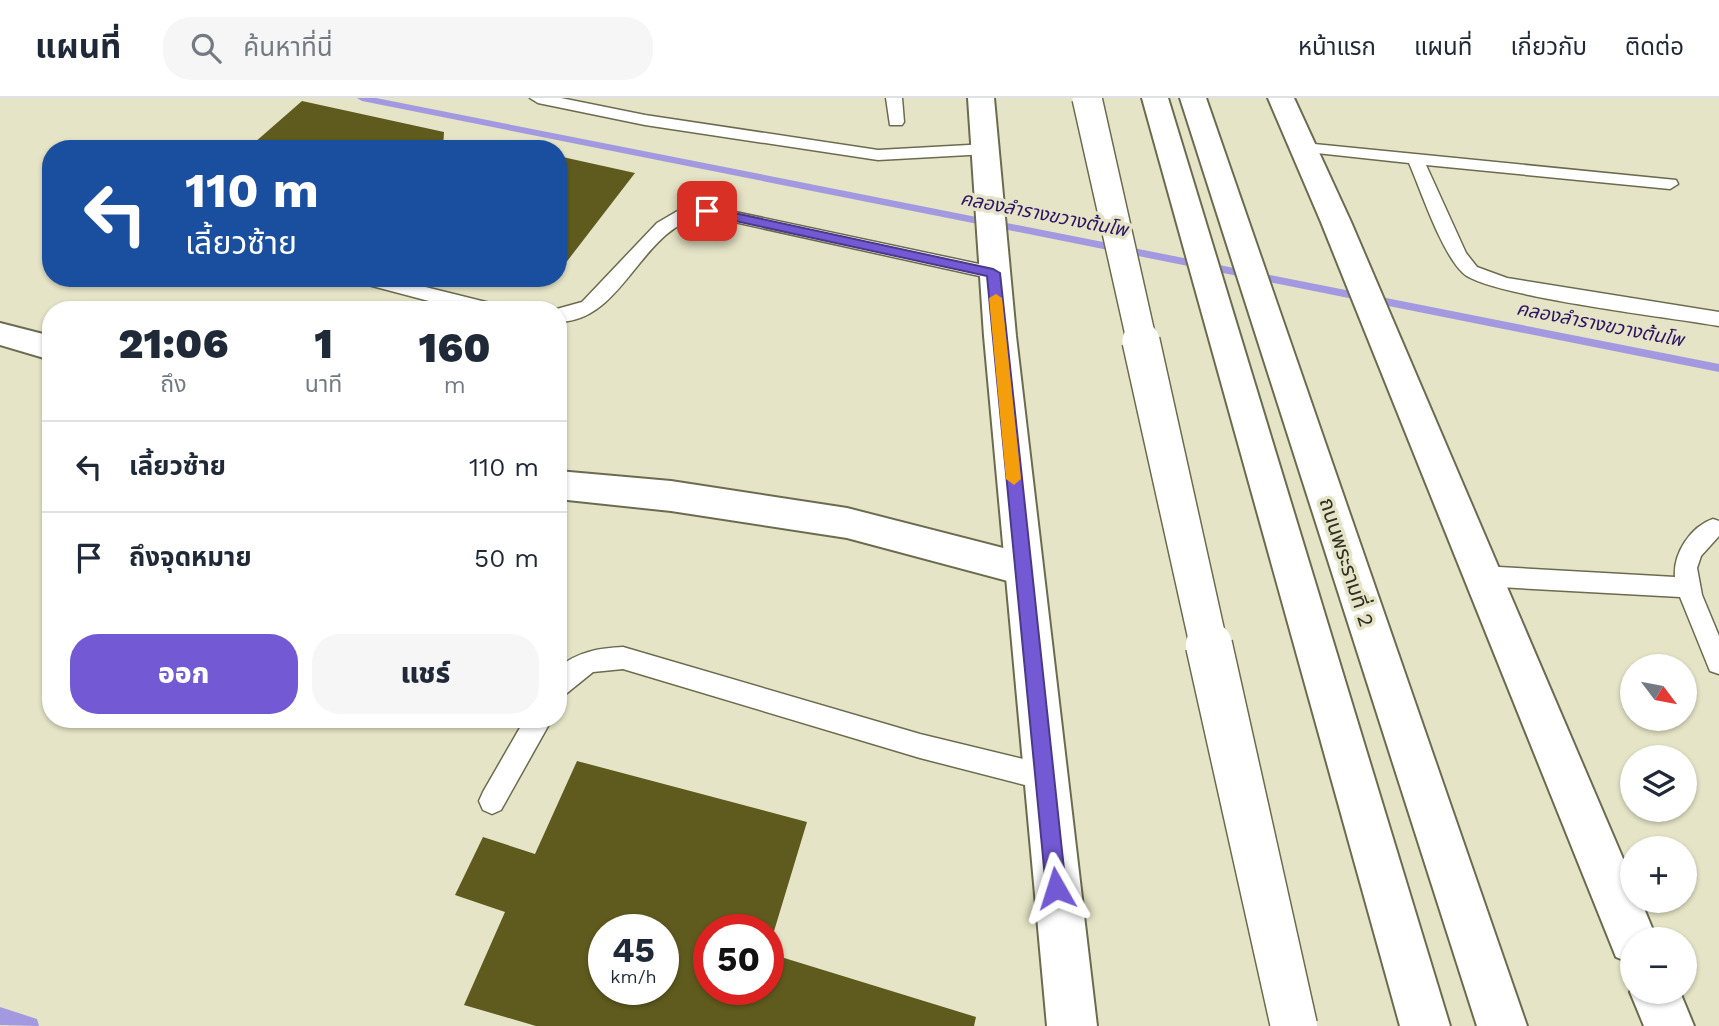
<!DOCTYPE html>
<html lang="th">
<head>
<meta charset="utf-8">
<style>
	:root { --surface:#fff; --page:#f6f6f7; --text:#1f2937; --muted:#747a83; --line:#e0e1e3; --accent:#7359d3 }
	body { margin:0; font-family:"Work Sans","Noto Sans Thai",sans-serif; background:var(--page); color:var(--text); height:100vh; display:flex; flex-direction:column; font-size:26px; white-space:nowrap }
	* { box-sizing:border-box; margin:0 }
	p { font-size:23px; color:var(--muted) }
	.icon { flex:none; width:38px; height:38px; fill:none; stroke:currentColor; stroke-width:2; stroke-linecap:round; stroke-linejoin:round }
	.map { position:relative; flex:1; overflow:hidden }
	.details { position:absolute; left:42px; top:203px; width:525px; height:427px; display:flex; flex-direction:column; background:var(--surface); border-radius:28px; box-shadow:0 2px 5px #0004 }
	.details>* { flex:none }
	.guide { position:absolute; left:42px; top:42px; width:525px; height:147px; border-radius:28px; box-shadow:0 2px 5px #0004; background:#1a4fa0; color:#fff; overflow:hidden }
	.needle { width:46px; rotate:122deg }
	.tools { position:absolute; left:1620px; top:556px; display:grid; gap:14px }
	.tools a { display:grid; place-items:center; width:77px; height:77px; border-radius:50%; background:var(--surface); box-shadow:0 2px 5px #0004; font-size:35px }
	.speed { position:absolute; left:588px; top:816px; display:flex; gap:14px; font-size:35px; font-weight:700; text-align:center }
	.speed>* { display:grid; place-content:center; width:91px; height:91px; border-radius:50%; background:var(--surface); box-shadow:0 2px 5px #0004; line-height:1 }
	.speed small { font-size:18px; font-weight:400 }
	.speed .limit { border:10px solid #d22; background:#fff; color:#111 }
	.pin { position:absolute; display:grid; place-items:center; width:60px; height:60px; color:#fff; margin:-30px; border-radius:14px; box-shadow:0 4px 10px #0006 }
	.me { position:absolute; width:77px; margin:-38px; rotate:354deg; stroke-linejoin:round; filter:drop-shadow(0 0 5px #0008) }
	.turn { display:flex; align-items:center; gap:24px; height:147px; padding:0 28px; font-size:32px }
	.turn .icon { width:91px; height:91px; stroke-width:2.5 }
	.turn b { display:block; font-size:49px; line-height:60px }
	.eta { display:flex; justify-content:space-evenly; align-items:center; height:119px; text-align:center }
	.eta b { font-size:42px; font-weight:800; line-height:49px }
	.primary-button { display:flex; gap:14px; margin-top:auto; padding:14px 28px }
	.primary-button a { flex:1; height:80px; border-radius:28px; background:var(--accent); color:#fff; font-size:28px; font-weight:800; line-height:80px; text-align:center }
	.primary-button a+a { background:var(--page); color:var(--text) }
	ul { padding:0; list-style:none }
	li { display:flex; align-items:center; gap:21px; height:91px; padding:0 28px; border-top:2px solid var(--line) }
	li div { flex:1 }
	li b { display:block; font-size:26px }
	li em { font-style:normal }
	header { display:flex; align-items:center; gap:42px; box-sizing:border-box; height:98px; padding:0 35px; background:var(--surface); border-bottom:2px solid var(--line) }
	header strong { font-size:33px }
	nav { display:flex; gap:38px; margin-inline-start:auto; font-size:24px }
	.search { width:490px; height:63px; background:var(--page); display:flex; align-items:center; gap:18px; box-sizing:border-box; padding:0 24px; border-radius:28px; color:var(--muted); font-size:26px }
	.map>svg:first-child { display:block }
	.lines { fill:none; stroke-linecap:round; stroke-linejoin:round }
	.stream { fill:#a299e0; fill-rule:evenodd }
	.building { fill:#5f5b1e; fill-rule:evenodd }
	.lane-casing { stroke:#6c6b50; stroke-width:3 }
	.street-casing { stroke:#6c6b50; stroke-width:4 }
	.secondary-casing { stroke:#6c6b50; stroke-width:4 }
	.highway-casing { stroke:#6c6b50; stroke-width:4 }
	.lane { fill:#fff; fill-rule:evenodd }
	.street { fill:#fff; fill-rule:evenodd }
	.secondary { fill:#fff; fill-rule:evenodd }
	.highway { fill:#fff; fill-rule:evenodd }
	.highway-bridge-far2-casing { stroke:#6c6b50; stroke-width:32; stroke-linecap:butt }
	.highway-bridge-far1-casing { stroke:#6c6b50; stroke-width:40; stroke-linecap:butt }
	.highway-bridge-casing { stroke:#6c6b50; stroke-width:49; stroke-linecap:butt }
	.highway-bridge-far2 { stroke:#fff; stroke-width:29 }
	.highway-bridge-far1 { stroke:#fff; stroke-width:37 }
	.highway-bridge { stroke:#fff; stroke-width:46 }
	.route { fill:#7359d3; stroke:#4b3a89; stroke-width:2 }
	.slow { fill:#f59e0b }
	.labels { text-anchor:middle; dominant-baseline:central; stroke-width:7; stroke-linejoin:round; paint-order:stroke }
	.far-water-label { font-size:19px; font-style:italic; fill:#2d1466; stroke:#e5e4c6 }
	.street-label { font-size:21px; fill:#303024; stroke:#e5e4c6 }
</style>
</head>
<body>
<header>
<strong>แผนที่</strong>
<div class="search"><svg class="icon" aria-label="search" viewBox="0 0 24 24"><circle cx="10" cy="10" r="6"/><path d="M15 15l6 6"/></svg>ค้นหาที่นี่</div>
<nav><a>หน้าแรก</a><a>แผนที่</a><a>เกี่ยวกับ</a><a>ติดต่อ</a></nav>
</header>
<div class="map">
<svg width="1719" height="928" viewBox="0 0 1719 928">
	<rect width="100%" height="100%" fill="#e5e4c6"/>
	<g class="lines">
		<path class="stream" d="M 357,0 L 376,0 L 1719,266 L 1719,274 L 362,3 Z
			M 0,909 L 37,921 L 39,928 L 0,927 Z"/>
	</g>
	<path class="building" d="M 302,3 L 444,34 L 443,51 L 247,51 Z
		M 558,58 L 635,75 L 558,175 Z
		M 577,663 L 807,724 L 768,853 L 768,831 L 709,831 L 709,891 L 768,891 L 768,855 L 976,919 L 974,928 L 536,928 L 464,907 L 505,814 L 455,797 L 483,739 L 535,756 ZM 604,831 L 663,831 L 663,891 L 604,891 Z"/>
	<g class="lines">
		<defs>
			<path id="lane" d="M 530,0 L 561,0 L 645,17 L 878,52 L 987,46 L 995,51 L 987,56 L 878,62 L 645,27 L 538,5 Z
				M 886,0 L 902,0 L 904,24 L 902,27 L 890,27 Z
				M 1304,45 L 1676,82 L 1678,86 L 1670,91 L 1426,67 L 1466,155 L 1477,169 L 1507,180 L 1719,214 L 1719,228 C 1676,220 1486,198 1463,175 C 1441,154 1422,95 1409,65 L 1298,53 L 1296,50 Z
				M 707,108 L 993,169 L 1002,175 L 993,181 L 707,118 C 641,125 625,224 558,224 L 558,212 L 553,212 L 582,204 L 657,125 L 681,111 Z
				M 354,180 L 389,180 L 490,205 L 497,207 L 499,212 L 463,212 L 357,184 Z
				M 1713,421 L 1719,423 L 1719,438 L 1701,458 L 1697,470 L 1702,497 L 1719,538 L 1719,576 L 1710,573 L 1680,499 L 1481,488 L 1473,485 L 1470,478 L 1473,471 L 1481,468 L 1675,479 C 1673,456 1690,429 1713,421 Z
				M 623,549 L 920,636 L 1044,666 L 1053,670 L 1057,679 L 1053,688 L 1044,692 L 920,660 L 623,571 L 593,574 L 567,595 L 558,598 L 558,570 C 577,554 599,550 623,549 Z
				M 525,621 L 552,621 L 501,712 L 492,716 L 483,712 L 479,703 L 483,694 Z"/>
			<path id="street" d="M 0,225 L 51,238 L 51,262 L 0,247 Z
				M 558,373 L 671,383 L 847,410 L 1023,455 L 1037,459 L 1042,471 L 1037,483 L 1023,487 L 847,440 L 671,413 L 558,401 Z"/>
			<path id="secondary" d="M 968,0 L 994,0 L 1016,238 L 1097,928 L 1047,928 L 984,238 Z
				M 1268,0 L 1294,0 L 1351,124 L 1633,784 L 1633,803 L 1641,803 L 1657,842 L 1633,842 L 1633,866 L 1616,859 L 1321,124 Z
				M 1633,887 L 1633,894 L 1680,894 L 1694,928 L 1644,928 L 1630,894 Z"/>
			<path id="highway" d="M 1142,0 L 1168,0 L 1450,928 L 1400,928 Z
				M 1180,0 L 1206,0 L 1527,928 L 1477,928 Z"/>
		</defs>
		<use href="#lane" class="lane-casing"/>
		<use href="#street" class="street-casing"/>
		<use href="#secondary" class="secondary-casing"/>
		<use href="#highway" class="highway-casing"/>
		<use href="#lane" class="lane"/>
		<use href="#street" class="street"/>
		<use href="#secondary" class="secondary"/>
		<use href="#highway" class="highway"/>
		<defs>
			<path id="highway-bridge-far2" d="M 1087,0 L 1142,245"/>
			<path id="highway-bridge-far1" d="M 1141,243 L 1209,549"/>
			<path id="highway-bridge" d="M 1209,547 L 1294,928"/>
		</defs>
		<use href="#highway-bridge-far2" class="highway-bridge-far2-casing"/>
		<use href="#highway-bridge-far1" class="highway-bridge-far1-casing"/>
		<use href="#highway-bridge" class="highway-bridge-casing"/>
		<use href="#highway-bridge-far2" class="highway-bridge-far2"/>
		<use href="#highway-bridge-far1" class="highway-bridge-far1"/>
		<use href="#highway-bridge" class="highway-bridge"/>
	</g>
	<path class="route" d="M 707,109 L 993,171 L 1000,175 L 1066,790 L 1063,796 L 1056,799 L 1049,796 L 1046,790 L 987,178 L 703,116 L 703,110 Z"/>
	<path class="slow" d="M 996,196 L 1002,200 L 1021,381 L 1014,387 L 1006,381 L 989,200 Z"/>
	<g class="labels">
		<g class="far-water-label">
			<text transform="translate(1044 116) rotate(11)">คลองลำรางขวางต้นโพ</text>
			<text transform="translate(1600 226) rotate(11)">คลองลำรางขวางต้นโพ</text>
		</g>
		<g class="street-label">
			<text transform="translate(1347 464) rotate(72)">ถนนพระรามที่ 2</text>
		</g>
	</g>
</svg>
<div class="tools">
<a><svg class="needle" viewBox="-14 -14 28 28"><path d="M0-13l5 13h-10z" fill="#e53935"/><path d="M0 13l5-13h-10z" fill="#747a83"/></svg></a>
<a><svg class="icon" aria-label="layers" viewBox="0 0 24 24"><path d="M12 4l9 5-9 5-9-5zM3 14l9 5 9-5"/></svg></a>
<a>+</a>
<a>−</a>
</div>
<div class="speed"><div>45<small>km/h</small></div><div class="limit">50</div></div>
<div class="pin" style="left:707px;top:113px;background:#d93025"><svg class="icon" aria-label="arrive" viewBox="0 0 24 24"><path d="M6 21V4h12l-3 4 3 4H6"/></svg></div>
<svg class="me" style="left:1056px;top:790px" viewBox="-20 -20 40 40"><path d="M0-17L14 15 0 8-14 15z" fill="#7359d3" stroke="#fff" stroke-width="4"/></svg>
<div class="guide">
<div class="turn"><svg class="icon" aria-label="left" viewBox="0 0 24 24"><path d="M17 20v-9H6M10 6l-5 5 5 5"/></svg><div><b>110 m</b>เลี้ยวซ้าย</div></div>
</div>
<section class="details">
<div class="eta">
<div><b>21:06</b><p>ถึง</p></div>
<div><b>1</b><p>นาที</p></div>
<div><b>160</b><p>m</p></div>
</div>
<ul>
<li><svg class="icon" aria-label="left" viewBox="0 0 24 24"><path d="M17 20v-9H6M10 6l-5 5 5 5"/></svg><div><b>เลี้ยวซ้าย</b></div><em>110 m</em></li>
<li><svg class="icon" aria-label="arrive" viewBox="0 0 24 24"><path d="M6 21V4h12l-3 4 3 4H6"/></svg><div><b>ถึงจุดหมาย</b></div><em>50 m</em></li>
</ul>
<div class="primary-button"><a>ออก</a><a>แชร์</a></div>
</section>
</div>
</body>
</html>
